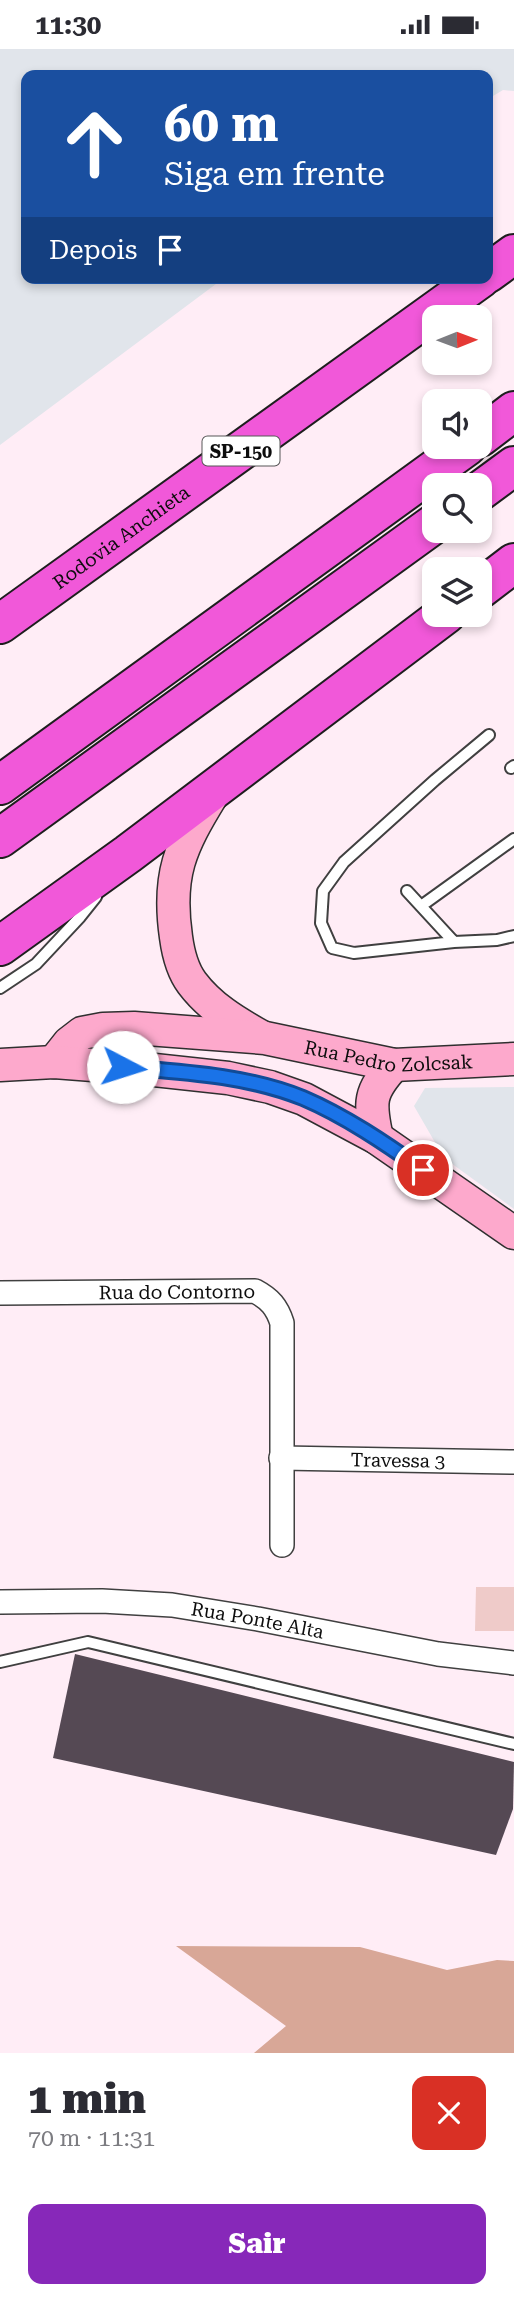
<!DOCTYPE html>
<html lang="pt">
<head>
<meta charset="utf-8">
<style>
	:root { --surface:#fff; --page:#f7f7f7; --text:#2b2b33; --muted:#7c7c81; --accent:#8728b9 }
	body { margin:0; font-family:"Roboto Serif",serif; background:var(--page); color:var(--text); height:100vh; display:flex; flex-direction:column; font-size:26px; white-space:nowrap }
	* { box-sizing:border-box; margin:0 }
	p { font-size:23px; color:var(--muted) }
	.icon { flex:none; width:38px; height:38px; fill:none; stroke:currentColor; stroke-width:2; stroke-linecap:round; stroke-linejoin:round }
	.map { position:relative; height:2004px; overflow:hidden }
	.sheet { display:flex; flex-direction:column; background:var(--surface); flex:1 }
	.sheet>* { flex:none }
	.hud { position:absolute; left:21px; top:21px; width:472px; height:214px; border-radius:14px; box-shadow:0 4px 10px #0003; background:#1a4fa0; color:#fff; overflow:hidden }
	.needle { width:46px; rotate:89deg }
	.buttons { position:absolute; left:422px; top:256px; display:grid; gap:14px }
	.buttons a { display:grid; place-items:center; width:70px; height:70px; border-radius:14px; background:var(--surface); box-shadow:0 4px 10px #0003; font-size:35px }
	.pin { position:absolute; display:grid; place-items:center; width:60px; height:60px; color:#fff; margin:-30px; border:4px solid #fff; border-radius:50%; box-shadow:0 2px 7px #0007 }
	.me { position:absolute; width:77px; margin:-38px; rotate:95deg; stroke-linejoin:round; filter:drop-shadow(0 0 5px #0008) }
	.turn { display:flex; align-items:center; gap:24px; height:147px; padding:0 28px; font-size:32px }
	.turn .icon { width:91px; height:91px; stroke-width:2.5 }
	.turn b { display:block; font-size:49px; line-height:60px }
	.then { display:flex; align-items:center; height:66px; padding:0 28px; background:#0003; gap:14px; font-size:26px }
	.round { display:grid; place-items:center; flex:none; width:74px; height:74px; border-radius:14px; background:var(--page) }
	.head { display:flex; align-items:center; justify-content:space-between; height:119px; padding:0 28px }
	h1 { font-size:42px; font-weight:800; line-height:52px }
	.cta { display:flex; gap:14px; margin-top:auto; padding:14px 28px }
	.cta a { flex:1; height:80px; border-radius:14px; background:var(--accent); color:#fff; font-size:28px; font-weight:800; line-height:80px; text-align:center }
	.status { display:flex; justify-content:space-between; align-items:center; height:49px; padding:0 35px; background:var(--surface); direction:ltr }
	.status svg { height:19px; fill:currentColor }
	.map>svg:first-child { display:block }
	.industrial { fill:#e1e5eb }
	.forest { fill:#d8a797 }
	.pitch { fill:#efcbc9 }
	.building { fill:#554954 }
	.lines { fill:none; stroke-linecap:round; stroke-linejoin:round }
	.service-casing { stroke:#404040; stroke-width:14 }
	.minor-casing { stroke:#404040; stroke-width:26 }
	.secondary-casing { stroke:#2f2f2f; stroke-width:35 }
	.motorway-casing { stroke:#1e1e1e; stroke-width:42 }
	.service { stroke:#fff; stroke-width:10 }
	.minor { stroke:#fff; stroke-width:23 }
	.secondary { stroke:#fda9cc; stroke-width:32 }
	.motorway { stroke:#f158d9; stroke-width:38 }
	.route-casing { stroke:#114b97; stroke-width:18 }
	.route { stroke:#1a73e8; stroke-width:12 }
	.labels { text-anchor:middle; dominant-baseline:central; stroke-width:7; stroke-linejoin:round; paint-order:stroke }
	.shield { fill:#fff; stroke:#565656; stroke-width:2 }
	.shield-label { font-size:18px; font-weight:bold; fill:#0d0d0d }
	.street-label { font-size:19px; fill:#0d0d0d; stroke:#fff }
</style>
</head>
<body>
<div class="status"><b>11:30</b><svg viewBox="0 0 49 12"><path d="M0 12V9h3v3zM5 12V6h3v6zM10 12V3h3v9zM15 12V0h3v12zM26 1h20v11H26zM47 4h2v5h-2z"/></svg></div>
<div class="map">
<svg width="514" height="2004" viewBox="0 0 514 2004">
	<rect width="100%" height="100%" fill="#ffedf6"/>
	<path class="industrial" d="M 0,0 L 514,0 L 514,42 L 503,41 L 488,50 L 488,26 L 26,26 L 26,229 L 224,229 L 0,396 Z
		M 514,1038 L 514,1160 L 444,1109 L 414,1057 L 425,1039 Z"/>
	<path class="forest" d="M 176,1897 L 360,1898 L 447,1921 L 497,1911 L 514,1912 L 514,2004 L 254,2004 L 286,1977 Z"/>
	<path class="pitch" d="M 476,1538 L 514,1538 L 514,1582 L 475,1582 Z"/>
	<path class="building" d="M 75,1605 L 514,1713 L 513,1760 L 496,1806 L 53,1709 Z"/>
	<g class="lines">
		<defs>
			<path id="service" d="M 511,719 L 514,717
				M 407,842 L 454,893 L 497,891 L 514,887
				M 421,857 L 514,790
				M 454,893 L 354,904 L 332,899 L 321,874 L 323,842 L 344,813 L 435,731 L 489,686
				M 0,939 L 36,915 L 80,868 L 96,848
				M 0,1613 L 88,1593 L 514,1695"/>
			<g id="minor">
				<path id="s1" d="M 0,1244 L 255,1242 C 270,1250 277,1258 282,1274 L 282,1496"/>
				<path id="s2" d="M 281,1409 L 514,1413"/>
				<path id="s3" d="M 0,1553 L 102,1552 L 172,1556 L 258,1570 L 438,1605 L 514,1614"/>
			</g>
			<g id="secondary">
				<path d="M 212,746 C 180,798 167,826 176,888 C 178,903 183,922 192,934 C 210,958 235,973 260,987"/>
				<path id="s4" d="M 54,1013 L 69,994 L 82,984 L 103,980 L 134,979 L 265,989 L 394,1016 L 514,1010"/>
				<path d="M 0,1016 L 54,1013 L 145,1020 L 228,1029 L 270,1038 L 304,1050 L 377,1089 L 514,1184"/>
				<path d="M 377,1089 C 369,1053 369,1043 394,1016"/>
			</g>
			<g id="motorway">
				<path d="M 488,224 L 514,205"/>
				<path d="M 480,388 L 514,362"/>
				<path d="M 480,442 L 514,417"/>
				<path d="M 480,540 L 514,514"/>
				<path id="s5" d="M 0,575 L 481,229"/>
				<path d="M 0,736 L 467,397"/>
				<path d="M 0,789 L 434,475"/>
				<path d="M 0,897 L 128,805 L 446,565"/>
			</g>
		</defs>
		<use href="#service" class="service-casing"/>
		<use href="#minor" class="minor-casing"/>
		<use href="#secondary" class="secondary-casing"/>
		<use href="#motorway" class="motorway-casing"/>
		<use href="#service" class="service"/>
		<use href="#minor" class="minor"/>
		<use href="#secondary" class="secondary"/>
		<use href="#motorway" class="motorway"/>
	</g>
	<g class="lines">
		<defs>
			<path id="route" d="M 123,1018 C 183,1023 246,1026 303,1049 C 345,1067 385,1094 423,1121"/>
		</defs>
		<use href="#route" class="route-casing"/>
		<use href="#route" class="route"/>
	</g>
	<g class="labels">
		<rect class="shield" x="202.5" y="387.5" width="77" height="29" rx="5"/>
		<g class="shield-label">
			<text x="241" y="402">SP-150</text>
		</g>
		<g class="street-label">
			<text stroke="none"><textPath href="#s5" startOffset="149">Rodovia Anchieta</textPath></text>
			<text stroke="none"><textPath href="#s4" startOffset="350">Rua Pedro Zolcsak</textPath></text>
			<text stroke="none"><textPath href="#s1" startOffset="177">Rua do Contorno</textPath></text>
			<text stroke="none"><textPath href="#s2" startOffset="117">Travessa 3</textPath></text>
			<text stroke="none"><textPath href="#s3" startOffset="259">Rua Ponte Alta</textPath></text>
		</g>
	</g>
</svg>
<div class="buttons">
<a><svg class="needle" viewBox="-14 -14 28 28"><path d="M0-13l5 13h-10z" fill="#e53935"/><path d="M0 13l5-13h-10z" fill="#7c7c81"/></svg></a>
<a><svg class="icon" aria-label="sound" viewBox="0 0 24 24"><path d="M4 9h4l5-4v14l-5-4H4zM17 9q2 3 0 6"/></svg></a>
<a><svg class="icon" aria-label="search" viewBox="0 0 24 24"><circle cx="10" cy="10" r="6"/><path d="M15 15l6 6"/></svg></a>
<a><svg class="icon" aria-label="layers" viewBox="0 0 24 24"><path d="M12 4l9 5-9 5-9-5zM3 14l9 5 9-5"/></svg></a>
</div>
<div class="pin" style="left:423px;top:1121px;background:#d93025"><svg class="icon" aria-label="arrive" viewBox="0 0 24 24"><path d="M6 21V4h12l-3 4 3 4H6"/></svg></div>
<svg class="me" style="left:123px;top:1018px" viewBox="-20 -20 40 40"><circle r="19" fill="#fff"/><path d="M0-13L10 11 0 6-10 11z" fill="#1a73e8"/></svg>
<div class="hud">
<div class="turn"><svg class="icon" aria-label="ahead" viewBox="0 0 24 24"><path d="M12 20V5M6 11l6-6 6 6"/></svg><div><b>60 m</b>Siga em frente</div></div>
<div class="then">Depois<svg class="icon" aria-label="arrive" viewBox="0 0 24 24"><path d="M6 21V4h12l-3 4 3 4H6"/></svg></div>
</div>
</div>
<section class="sheet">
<div class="head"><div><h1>1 min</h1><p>70 m · 11:31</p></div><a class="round" style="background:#d93025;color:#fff"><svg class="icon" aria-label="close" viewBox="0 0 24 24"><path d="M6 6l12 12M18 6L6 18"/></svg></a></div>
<div class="cta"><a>Sair</a></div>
</section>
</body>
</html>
